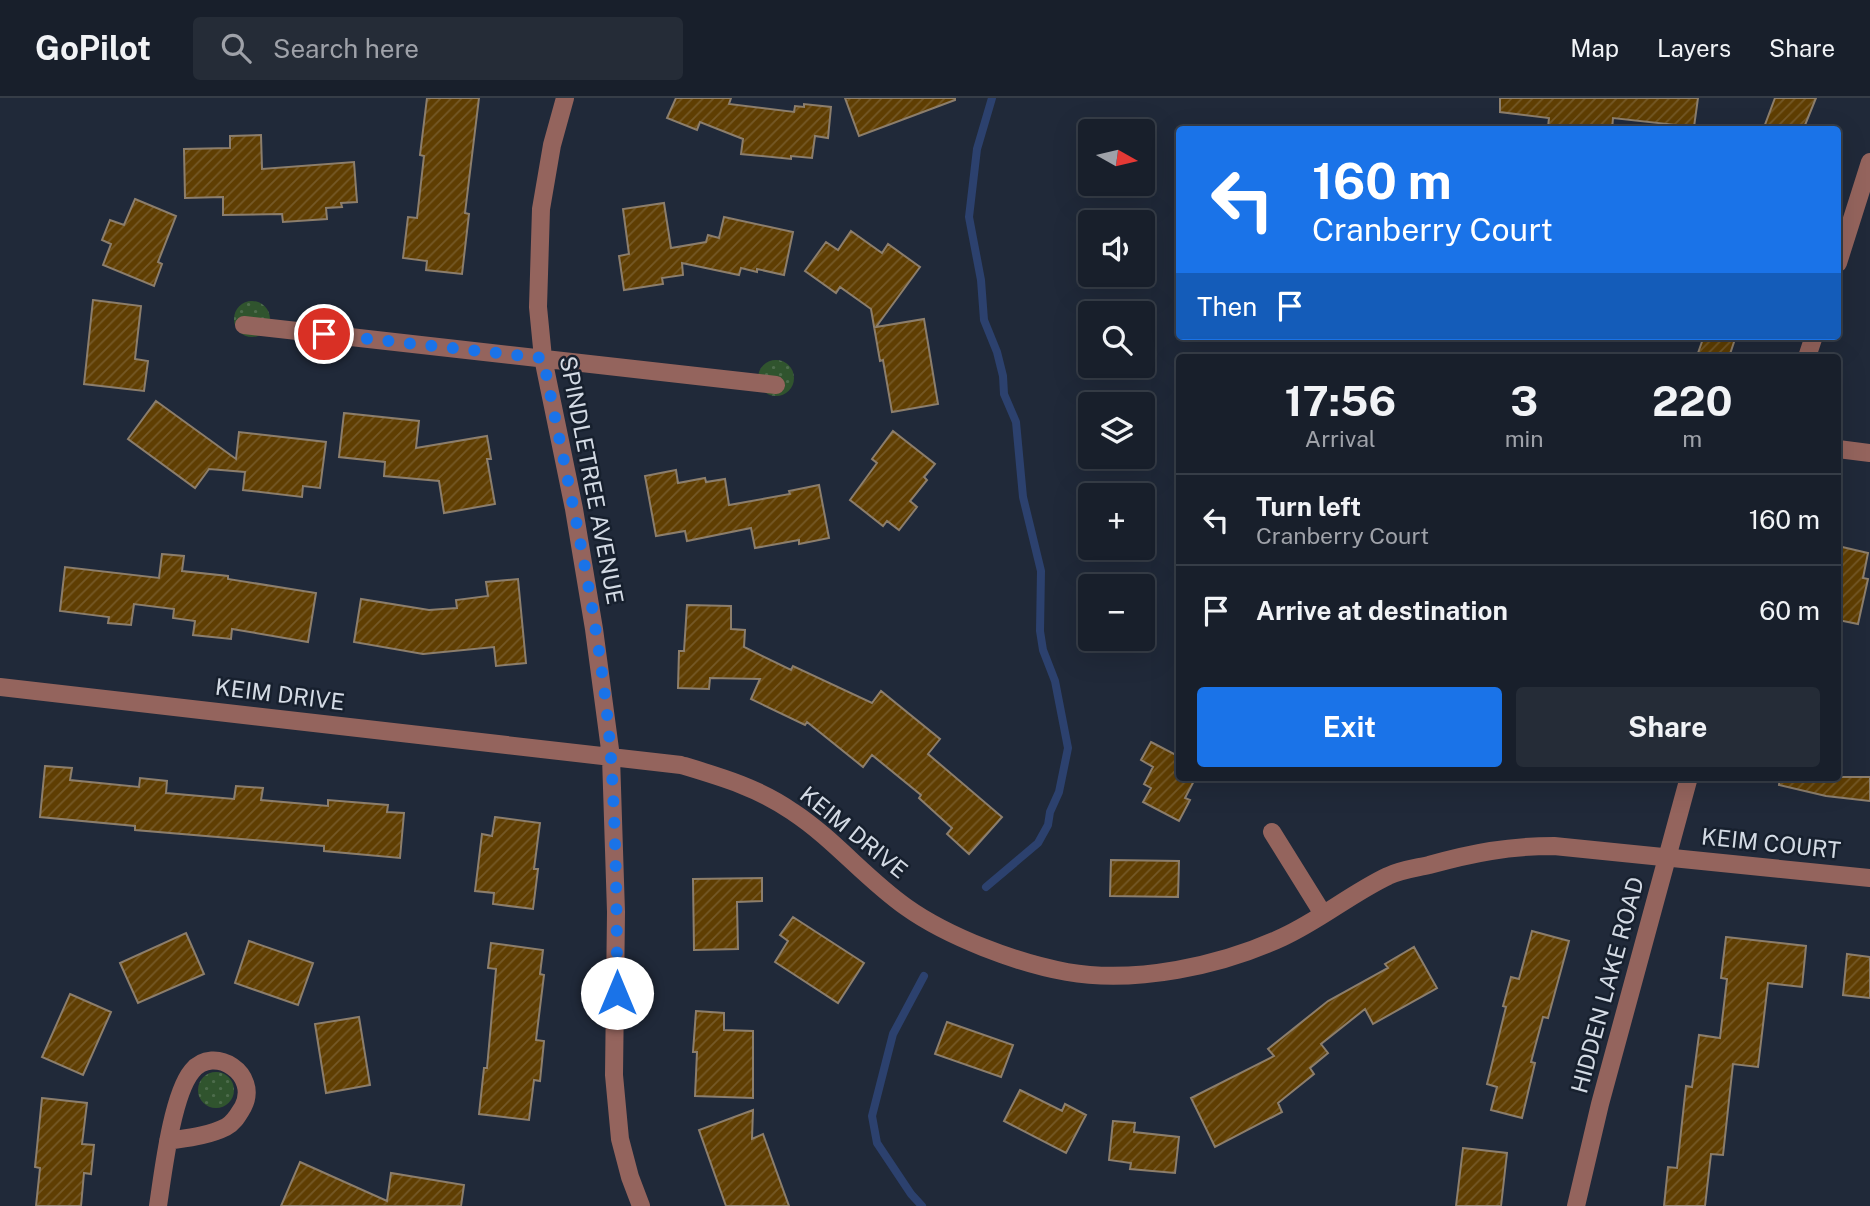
<!DOCTYPE html>
<html lang="en">
<head>
<meta charset="utf-8">
<style>
	:root { --surface:#181f2b; --page:#252c37; --text:#f1f3f6; --muted:#9fa2a9; --line:#363d47; --accent:#1a73e8 }
	body { margin:0; font-family:"Public Sans",sans-serif; background:var(--page); color:var(--text); height:100vh; display:flex; flex-direction:column; font-size:26px; white-space:nowrap }
	* { box-sizing:border-box; margin:0 }
	p { font-size:23px; color:var(--muted) }
	.icon { flex:none; width:38px; height:38px; fill:none; stroke:currentColor; stroke-width:2; stroke-linecap:round; stroke-linejoin:round }
	.map { position:relative; flex:1; overflow:hidden }
	.panel { position:absolute; left:1176px; top:256px; width:665px; height:427px; display:flex; flex-direction:column; background:var(--surface); border-radius:7px; box-shadow:0 7px 28px #0002,0 0 0 2px var(--line) }
	.panel>* { flex:none }
	.banner { position:absolute; left:1176px; top:28px; width:665px; height:214px; border-radius:7px; box-shadow:0 7px 28px #0002,0 0 0 2px var(--line); background:#1a73e8; color:#fff; overflow:hidden }
	.needle { width:46px; rotate:98deg }
	.tools { position:absolute; left:1078px; top:21px; display:grid; gap:14px }
	.tools a { display:grid; place-items:center; width:77px; height:77px; border-radius:7px; background:var(--surface); box-shadow:0 7px 28px #0002,0 0 0 2px var(--line); font-size:35px }
	.pin { position:absolute; display:grid; place-items:center; width:60px; height:60px; color:#fff; margin:-30px; border:4px solid #fff; border-radius:50%; box-shadow:0 2px 7px #0007 }
	.me { position:absolute; width:77px; margin:-38px; rotate:0deg; stroke-linejoin:round; filter:drop-shadow(0 0 5px #0008) }
	.turn { display:flex; align-items:center; gap:24px; height:147px; padding:0 21px; font-size:32px }
	.turn .icon { width:91px; height:91px; stroke-width:2.5 }
	.turn b { display:block; font-size:49px; line-height:60px }
	.then { display:flex; align-items:center; height:66px; padding:0 21px; background:#0003; gap:14px; font-size:26px }
	.eta { display:flex; justify-content:space-evenly; align-items:center; height:119px; text-align:center }
	.eta b { font-size:42px; font-weight:700; line-height:49px }
	.cta { display:flex; gap:14px; margin-top:auto; padding:14px 21px }
	.cta a { flex:1; height:80px; border-radius:7px; background:var(--accent); color:#fff; font-size:28px; font-weight:700; line-height:80px; text-align:center }
	.cta a+a { background:var(--page); color:var(--text) }
	ul { padding:0; list-style:none }
	li { display:flex; align-items:center; gap:21px; height:91px; padding:0 21px; border-top:2px solid var(--line) }
	li div { flex:1 }
	li b { display:block; font-size:26px }
	li em { font-style:normal }
	header { display:flex; align-items:center; gap:42px; box-sizing:border-box; height:98px; padding:0 35px; background:var(--surface); border-bottom:2px solid var(--line) }
	header strong { font-size:33px }
	nav { display:flex; gap:38px; margin-inline-start:auto; font-size:24px }
	.search { width:490px; height:63px; background:var(--page); display:flex; align-items:center; gap:18px; box-sizing:border-box; padding:0 24px; border-radius:7px; color:var(--muted); font-size:26px }
	.map>svg:first-child { display:block }
	.grass { fill:url(#grass-dots) }
	.lines { fill:none; stroke-linecap:round; stroke-linejoin:round }
	.stream { stroke:#2c416e; stroke-width:8 }
	.building { fill:url(#building-hatch); stroke:#8c7e6c; stroke-width:2 }
	.minor { stroke:#94645d; stroke-width:18 }
	.route { stroke:#1a73e8; stroke-width:12; stroke-dasharray:0 21.6 }
	.labels { text-anchor:middle; dominant-baseline:central; stroke-width:5; stroke-linejoin:round; paint-order:stroke }
	.street-label { font-size:23px; fill:#d3dae4; stroke:#17202e }
</style>
</head>
<body>
<header>
<strong>GoPilot</strong>
<div class="search"><svg class="icon" aria-label="search" viewBox="0 0 24 24"><circle cx="10" cy="10" r="6"/><path d="M15 15l6 6"/></svg>Search here</div>
<nav><a>Map</a><a>Layers</a><a>Share</a></nav>
</header>
<div class="map">
<svg width="1870" height="1108" viewBox="0 0 1870 1108">
	<defs>
		<pattern id="grass-dots" width="8" height="8" patternUnits="userSpaceOnUse" patternTransform="scale(1.75)"><rect width="8" height="8" fill="#30542e"/><path d="M2 2h.1M6 6h.1" fill="none" stroke="#4d6c4c" stroke-width="1.8" stroke-linecap="round"/></pattern>
		<pattern id="building-hatch" width="6" height="6" patternUnits="userSpaceOnUse" patternTransform="scale(1.75)"><rect width="6" height="6" fill="#5f3e02"/><path d="M-1 1l2-2M0 6l6-6M5 7l2-2" fill="none" stroke="#755927"/></pattern>
	</defs>
	<rect width="100%" height="100%" fill="#202939"/>
	<path class="grass" d="M234 221a18 18 0 1 1 36 0a18 18 0 1 1-36 0Z
		M758 280a18 18 0 1 1 36 0a18 18 0 1 1-36 0Z
		M198 992a18 18 0 1 1 36 0a18 18 0 1 1-36 0Z"/>
	<g class="lines">
		<path class="stream" d="M 986,789 L 1038,745 L 1048,727 L 1050,714 L 1059,694 L 1068,650 L 1055,583 L 1043,552 L 1040,533 L 1041,473 L 1023,399 L 1016,324 L 1004,296 L 1003,278 L 997,254 L 984,222 L 981,182 L 969,119 L 977,51 L 992,0
			M 922,1108 L 911,1096 L 877,1045 L 872,1018 L 893,936 L 924,878"/>
	</g>
	<path class="building" d="M 427,0 L 479,0 L 465,115 L 469,116 L 462,176 L 426,172 L 427,163 L 403,160 L 408,119 L 417,120 L 424,58 L 420,57 Z
		M 676,0 L 731,0 L 729,6 L 794,14 L 795,8 L 804,9 L 804,6 L 831,9 L 828,40 L 815,38 L 812,60 L 791,58 L 791,61 L 741,56 L 743,41 L 700,24 L 697,32 L 667,20 Z
		M 845,0 L 955,0 L 955,2 L 859,38 Z
		M 1500,0 L 1698,0 L 1694,29 L 1613,20 L 1612,32 L 1548,29 L 1549,20 L 1500,14 Z
		M 1775,0 L 1816,0 L 1803,32 L 1763,32 Z
		M 261,37 L 262,71 L 354,64 L 357,104 L 341,105 L 342,109 L 326,110 L 327,121 L 283,124 L 282,116 L 223,117 L 223,99 L 185,100 L 184,51 L 230,50 L 230,38 Z
		M 135,101 L 176,118 L 158,164 L 162,166 L 154,188 L 103,167 L 111,146 L 102,142 L 110,122 L 124,127 Z
		M 664,105 L 671,150 L 706,144 L 708,137 L 719,140 L 724,119 L 793,134 L 784,177 L 757,171 L 757,174 L 741,170 L 739,177 L 682,165 L 683,177 L 662,180 L 663,186 L 624,192 L 619,158 L 629,156 L 623,111 Z
		M 851,133 L 882,155 L 888,146 L 920,169 L 876,229 L 924,221 L 938,306 L 892,314 L 883,262 L 880,263 L 871,211 L 840,189 L 836,195 L 805,173 L 826,144 L 838,152 Z
		M 93,202 L 141,208 L 135,261 L 148,263 L 144,293 L 84,286 Z
		M 1704,238 L 1736,238 L 1729,259 L 1710,259 L 1698,255 Z
		M 156,303 L 236,361 L 239,334 L 326,344 L 320,390 L 303,388 L 302,399 L 243,392 L 245,374 L 209,371 L 195,390 L 128,341 Z
		M 344,315 L 419,323 L 416,350 L 487,338 L 491,361 L 487,361 L 495,406 L 444,415 L 439,383 L 384,378 L 385,364 L 339,359 Z
		M 893,333 L 935,366 L 924,379 L 927,382 L 910,403 L 917,409 L 899,432 L 887,423 L 883,428 L 850,402 L 877,365 L 872,361 Z
		M 676,372 L 678,385 L 705,380 L 706,384 L 725,381 L 729,407 L 790,396 L 789,393 L 819,387 L 829,440 L 799,446 L 799,442 L 755,450 L 751,430 L 687,443 L 685,433 L 656,438 L 645,378 Z
		M 1838,448 L 1868,455 L 1863,480 L 1868,481 L 1858,526 L 1838,522 Z
		M 162,456 L 184,458 L 182,473 L 228,478 L 228,481 L 316,495 L 308,544 L 232,531 L 231,541 L 193,537 L 195,523 L 173,520 L 174,511 L 134,506 L 131,527 L 108,525 L 109,519 L 60,513 L 65,469 L 159,480 Z
		M 518,481 L 526,565 L 496,568 L 494,549 L 423,556 L 354,544 L 361,501 L 429,512 L 457,510 L 456,502 L 488,498 L 486,484 Z
		M 687,507 L 731,508 L 731,531 L 745,532 L 744,549 L 791,572 L 793,568 L 872,605 L 881,593 L 940,641 L 928,656 L 1002,719 L 969,756 L 947,736 L 952,730 L 919,700 L 921,697 L 872,657 L 863,669 L 807,624 L 805,627 L 751,601 L 760,581 L 710,580 L 709,591 L 678,590 L 679,553 L 684,553 Z
		M 1151,644 L 1180,659 L 1180,679 L 1196,679 L 1185,700 L 1190,702 L 1179,723 L 1143,704 L 1151,690 L 1144,686 L 1153,669 L 1141,662 Z
		M 45,668 L 72,670 L 70,682 L 139,689 L 140,680 L 167,683 L 166,695 L 234,701 L 236,688 L 263,690 L 261,702 L 328,708 L 328,702 L 388,707 L 387,714 L 404,715 L 400,760 L 324,753 L 324,748 L 135,732 L 135,728 L 40,719 Z
		M 1780,679 L 1870,679 L 1870,703 L 1826,698 L 1779,687 Z
		M 495,719 L 540,725 L 534,771 L 538,771 L 533,811 L 493,806 L 494,795 L 475,793 L 482,736 L 492,738 Z
		M 1111,762 L 1179,763 L 1178,799 L 1110,798 Z
		M 762,780 L 762,803 L 737,804 L 738,851 L 694,852 L 693,781 Z
		M 793,819 L 864,865 L 838,905 L 775,864 L 788,843 L 780,837 Z
		M 1532,833 L 1569,843 L 1548,920 L 1543,919 L 1531,964 L 1535,965 L 1522,1020 L 1491,1012 L 1497,989 L 1487,986 L 1506,909 L 1503,908 L 1511,879 L 1519,881 Z
		M 186,835 L 204,876 L 138,905 L 120,865 Z
		M 1726,839 L 1806,848 L 1802,889 L 1768,885 L 1758,969 L 1733,966 L 1723,1057 L 1711,1056 L 1705,1108 L 1664,1108 L 1668,1069 L 1677,1070 L 1686,988 L 1692,989 L 1699,937 L 1720,940 L 1727,881 L 1721,880 Z
		M 249,843 L 313,865 L 298,907 L 235,885 Z
		M 491,845 L 543,852 L 540,876 L 544,877 L 536,942 L 544,943 L 540,983 L 534,982 L 529,1022 L 479,1016 L 484,970 L 487,970 L 496,871 L 488,870 Z
		M 1414,849 L 1437,890 L 1373,926 L 1365,911 L 1321,946 L 1328,955 L 1310,970 L 1314,976 L 1278,1005 L 1282,1014 L 1215,1049 L 1191,1000 L 1274,958 L 1268,951 L 1328,903 L 1388,870 L 1385,866 Z
		M 1847,856 L 1870,859 L 1870,900 L 1843,897 Z
		M 70,896 L 111,914 L 83,977 L 42,959 Z
		M 696,913 L 724,915 L 724,932 L 753,933 L 753,1000 L 695,998 L 697,954 L 693,954 Z
		M 359,919 L 370,987 L 326,995 L 315,926 Z
		M 947,924 L 1013,947 L 1001,979 L 935,956 Z
		M 1020,992 L 1062,1013 L 1065,1006 L 1086,1017 L 1066,1055 L 1004,1023 Z
		M 42,1000 L 87,1005 L 82,1046 L 94,1047 L 91,1076 L 84,1075 L 81,1108 L 36,1108 L 40,1070 L 35,1069 Z
		M 753,1012 L 752,1041 L 763,1036 L 789,1108 L 726,1108 L 699,1032 Z
		M 1113,1023 L 1135,1025 L 1134,1034 L 1179,1039 L 1175,1075 L 1130,1071 L 1131,1065 L 1109,1062 Z
		M 1463,1050 L 1507,1055 L 1501,1108 L 1456,1108 Z
		M 300,1064 L 387,1103 L 391,1075 L 464,1087 L 461,1108 L 281,1108 Z"/>
	<g class="lines">
		<path class="minor" d="M 565,0 L 552,47 L 541,111 L 538,209 L 543,260 L 574,411 L 594,531 L 611,659 L 616,814 L 614,977 L 620,1041 L 630,1079 L 641,1108
			M 1838,165 L 1870,64
			M 244,227 L 776,287
			M 1807,259 L 1814,238
			M 1838,351 L 1870,355
			M 0,589 L 681,667 C 721,679 759,690 793,714 C 834,741 866,781 906,809 C 948,839 1017,865 1067,874 C 1135,886 1221,868 1283,839 C 1320,822 1352,795 1388,778 C 1400,772 1416,770 1429,767 C 1473,755 1508,748 1554,748 L 1870,780
			M 1272,734 L 1323,816
			M 158,1108 C 163,1075 172,997 192,973 C 214,946 260,976 243,1009 C 238,1017 234,1025 226,1029 C 208,1038 187,1040 168,1043
			M 1576,1108 L 1600,1006 L 1689,679"/>
	</g>
	<g class="lines">
		<path class="route" d="M 324,236 L 543,260 C 569,392 601,525 611,660 C 616,738 617,817 617,895"/>
	</g>
	<g class="labels">
		<g class="street-label">
			<text transform="translate(592 382) rotate(79)">SPINDLETREE AVENUE</text>
			<text transform="translate(280 596) rotate(7)">KEIM DRIVE</text>
			<text transform="translate(854 734) rotate(39)">KEIM DRIVE</text>
			<text transform="translate(1771 745) rotate(6)">KEIM COURT</text>
			<text transform="translate(1607 887) rotate(-75)">HIDDEN LAKE ROAD</text>
		</g>
	</g>
</svg>
<div class="tools">
<a><svg class="needle" viewBox="-14 -14 28 28"><path d="M0-13l5 13h-10z" fill="#e53935"/><path d="M0 13l5-13h-10z" fill="#9fa2a9"/></svg></a>
<a><svg class="icon" aria-label="sound" viewBox="0 0 24 24"><path d="M4 9h4l5-4v14l-5-4H4zM17 9q2 3 0 6"/></svg></a>
<a><svg class="icon" aria-label="search" viewBox="0 0 24 24"><circle cx="10" cy="10" r="6"/><path d="M15 15l6 6"/></svg></a>
<a><svg class="icon" aria-label="layers" viewBox="0 0 24 24"><path d="M12 4l9 5-9 5-9-5zM3 14l9 5 9-5"/></svg></a>
<a>+</a>
<a>−</a>
</div>
<div class="pin" style="left:324px;top:236px;background:#d93025"><svg class="icon" aria-label="arrive" viewBox="0 0 24 24"><path d="M6 21V4h12l-3 4 3 4H6"/></svg></div>
<svg class="me" style="left:617px;top:895px" viewBox="-20 -20 40 40"><circle r="19" fill="#fff"/><path d="M0-13L10 11 0 6-10 11z" fill="#1a73e8"/></svg>
<div class="banner">
<div class="turn"><svg class="icon" aria-label="left" viewBox="0 0 24 24"><path d="M17 20v-9H6M10 6l-5 5 5 5"/></svg><div><b>160 m</b>Cranberry Court</div></div>
<div class="then">Then<svg class="icon" aria-label="arrive" viewBox="0 0 24 24"><path d="M6 21V4h12l-3 4 3 4H6"/></svg></div>
</div>
<section class="panel">
<div class="eta">
<div><b>17:56</b><p>Arrival</p></div>
<div><b>3</b><p>min</p></div>
<div><b>220</b><p>m</p></div>
</div>
<ul>
<li><svg class="icon" aria-label="left" viewBox="0 0 24 24"><path d="M17 20v-9H6M10 6l-5 5 5 5"/></svg><div><b>Turn left</b><p>Cranberry Court</p></div><em>160 m</em></li>
<li><svg class="icon" aria-label="arrive" viewBox="0 0 24 24"><path d="M6 21V4h12l-3 4 3 4H6"/></svg><div><b>Arrive at destination</b></div><em>60 m</em></li>
</ul>
<div class="cta"><a>Exit</a><a>Share</a></div>
</section>
</div>
</body>
</html>
